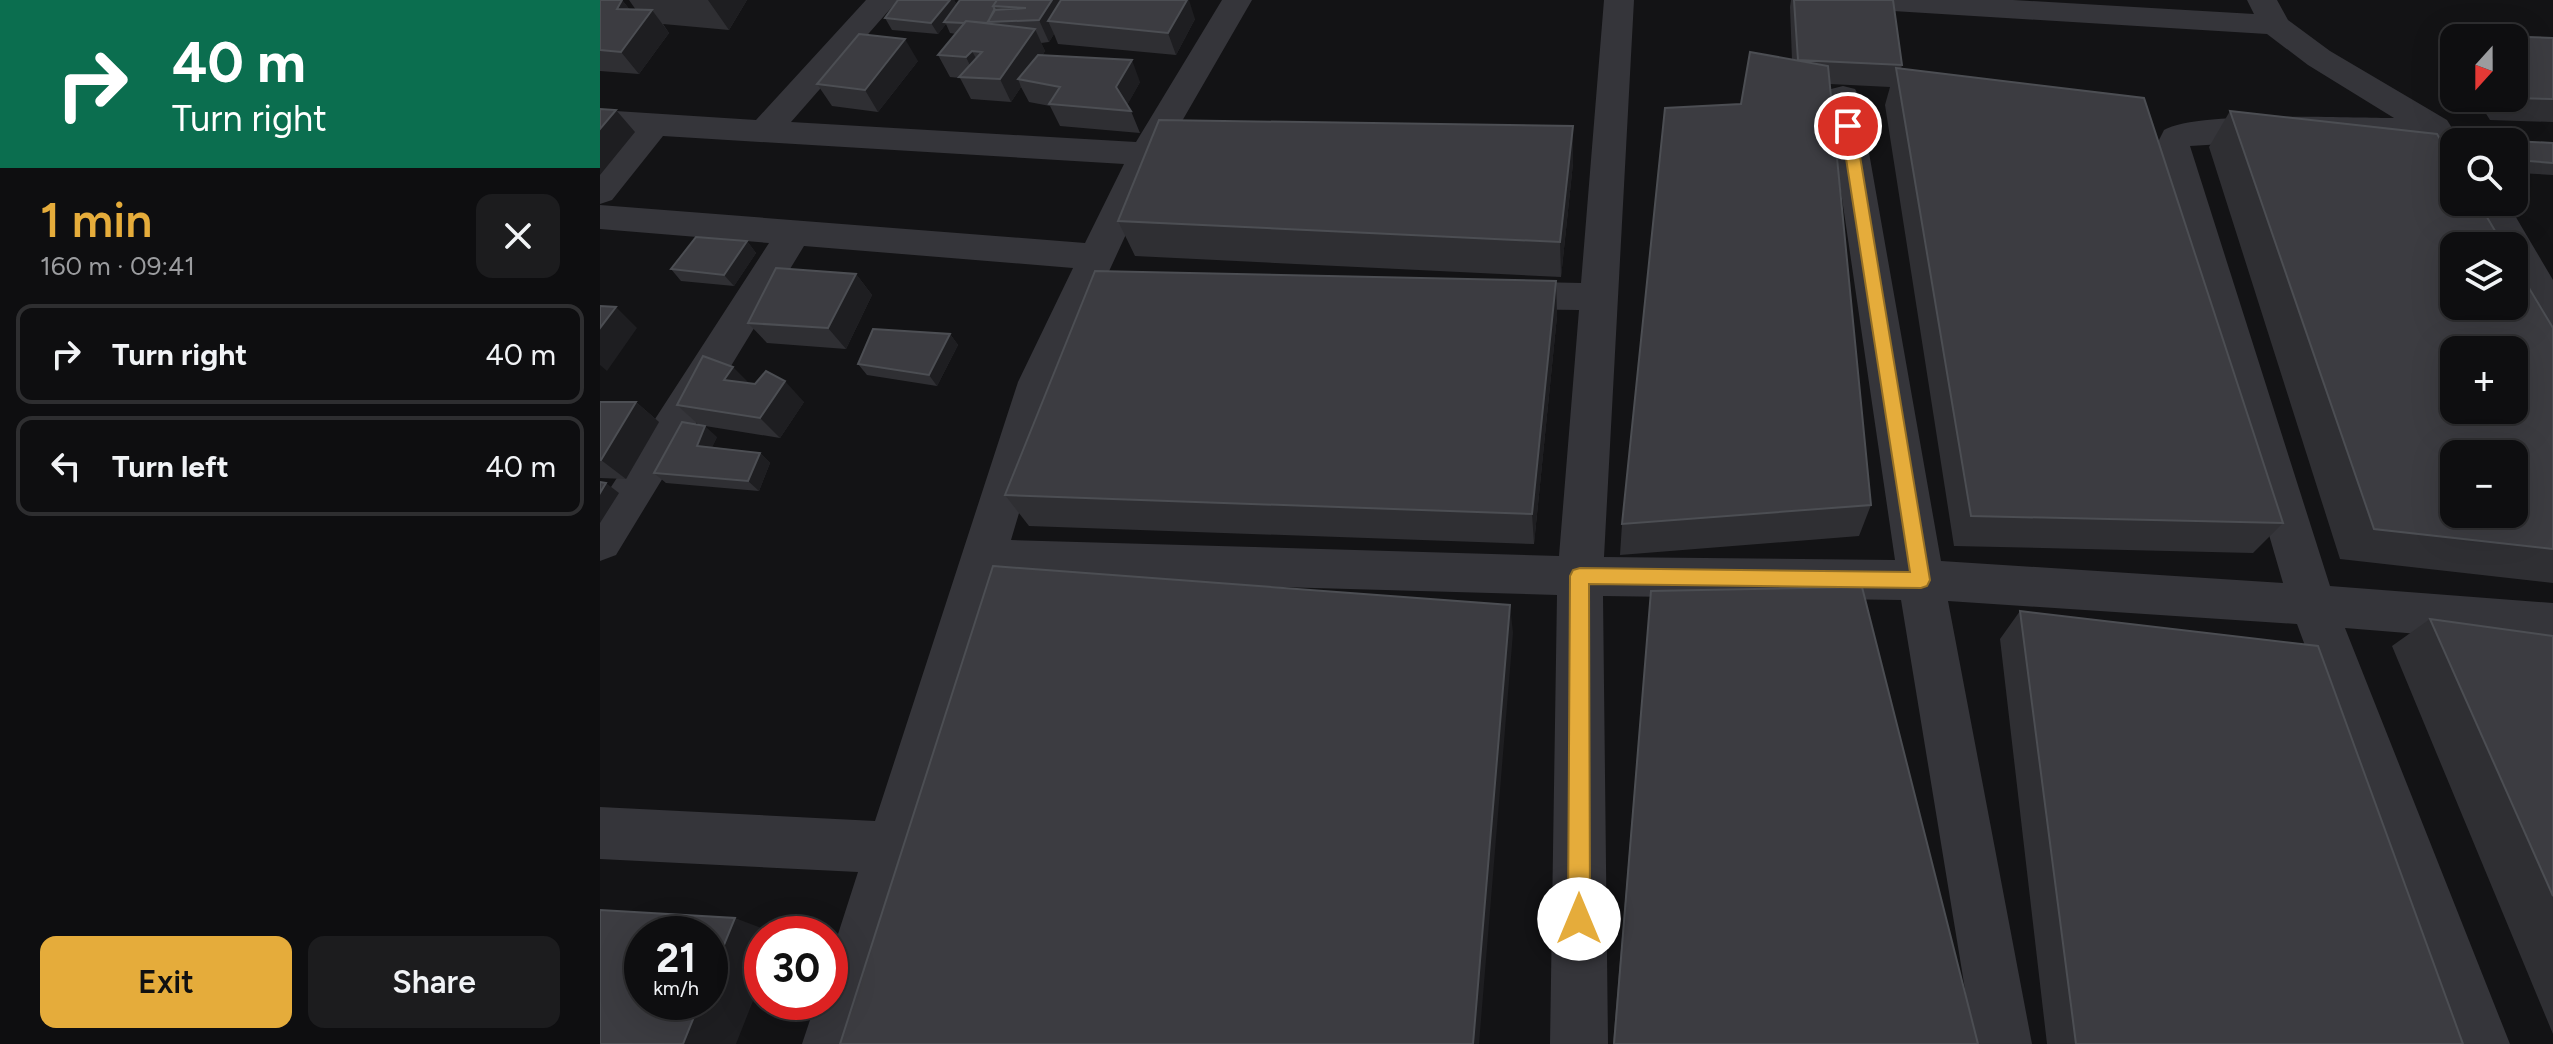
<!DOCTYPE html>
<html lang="en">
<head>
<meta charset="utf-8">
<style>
	:root { --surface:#0e0e10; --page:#1c1c1e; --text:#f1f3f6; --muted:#9b9c9f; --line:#2e2e30; --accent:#e5ac3b }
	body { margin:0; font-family:Figtree,sans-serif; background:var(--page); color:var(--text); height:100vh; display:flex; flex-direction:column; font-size:30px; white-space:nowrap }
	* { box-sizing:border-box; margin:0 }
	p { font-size:26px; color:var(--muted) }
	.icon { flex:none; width:44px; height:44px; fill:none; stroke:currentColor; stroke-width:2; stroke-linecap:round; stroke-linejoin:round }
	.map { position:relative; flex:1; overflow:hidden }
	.drawer { display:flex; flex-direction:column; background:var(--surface); width:600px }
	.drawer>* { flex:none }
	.banner { background:#0b6e4f; color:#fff; overflow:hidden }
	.needle { width:52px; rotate:201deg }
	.buttons { position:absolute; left:1840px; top:24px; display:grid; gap:16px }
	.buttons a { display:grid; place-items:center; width:88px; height:88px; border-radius:16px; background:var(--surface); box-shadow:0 8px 32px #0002,0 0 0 2px var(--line); font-size:40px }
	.speed { position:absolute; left:24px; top:916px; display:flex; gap:16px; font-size:40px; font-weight:700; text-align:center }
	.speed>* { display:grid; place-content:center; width:104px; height:104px; border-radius:50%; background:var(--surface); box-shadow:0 8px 32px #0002,0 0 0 2px var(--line); line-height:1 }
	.speed small { font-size:20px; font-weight:400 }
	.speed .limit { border:12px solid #d22; background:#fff; color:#111 }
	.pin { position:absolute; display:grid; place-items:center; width:68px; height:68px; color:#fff; margin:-34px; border:4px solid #fff; border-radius:50%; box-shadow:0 2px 8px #0007 }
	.me { position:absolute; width:88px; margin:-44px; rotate:0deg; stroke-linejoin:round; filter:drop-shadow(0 0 6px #0008) }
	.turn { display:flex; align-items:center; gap:28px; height:168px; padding:0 40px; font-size:36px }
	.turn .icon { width:104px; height:104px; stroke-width:2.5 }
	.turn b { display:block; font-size:56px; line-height:68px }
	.round { display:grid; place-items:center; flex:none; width:84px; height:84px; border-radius:16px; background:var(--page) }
	.summary { display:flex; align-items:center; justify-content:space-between; height:136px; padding:0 40px }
	h1 { font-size:48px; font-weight:600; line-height:60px; color:var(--accent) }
	.action { display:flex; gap:16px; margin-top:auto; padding:16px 40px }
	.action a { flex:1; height:92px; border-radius:16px; background:var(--accent); color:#111; font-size:32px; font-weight:600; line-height:92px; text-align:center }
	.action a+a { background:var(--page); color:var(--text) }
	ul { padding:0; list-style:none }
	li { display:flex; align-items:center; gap:24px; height:100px; margin:0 16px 12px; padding:0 24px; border:4px solid var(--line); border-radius:16px }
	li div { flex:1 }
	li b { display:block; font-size:30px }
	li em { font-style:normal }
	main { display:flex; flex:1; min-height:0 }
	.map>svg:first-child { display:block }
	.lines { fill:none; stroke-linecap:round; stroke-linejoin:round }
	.street { fill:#35353a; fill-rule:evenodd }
	.wall { fill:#2f2f33 }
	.shaded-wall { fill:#1e1e21 }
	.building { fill:#3c3c41; stroke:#4c4e53; stroke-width:2; fill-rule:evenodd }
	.route { fill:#e5ac3b; stroke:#957026; stroke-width:2 }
</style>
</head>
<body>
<main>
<section class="drawer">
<div class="banner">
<div class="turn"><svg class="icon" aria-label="right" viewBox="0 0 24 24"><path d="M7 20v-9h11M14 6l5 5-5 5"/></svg><div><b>40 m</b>Turn right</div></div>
</div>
<div class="summary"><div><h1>1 min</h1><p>160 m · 09:41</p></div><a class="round"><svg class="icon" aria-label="close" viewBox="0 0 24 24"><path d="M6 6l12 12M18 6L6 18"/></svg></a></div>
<ul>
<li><svg class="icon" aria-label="right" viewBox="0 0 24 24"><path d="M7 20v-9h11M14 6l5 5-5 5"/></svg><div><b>Turn right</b></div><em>40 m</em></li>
<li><svg class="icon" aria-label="left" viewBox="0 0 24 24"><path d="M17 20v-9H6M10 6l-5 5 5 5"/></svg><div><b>Turn left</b></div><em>40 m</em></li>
</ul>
<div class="action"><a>Exit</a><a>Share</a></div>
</section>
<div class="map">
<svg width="1953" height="1044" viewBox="0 0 1953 1044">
	<rect width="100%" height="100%" fill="#131315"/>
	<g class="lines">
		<path class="street" d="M 266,0 L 298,0 L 191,122 L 536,142 L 622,0 L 652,0 L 563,154 L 458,382 L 411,540 L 959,556 L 979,310 L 897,309 L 884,305 L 878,295 L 884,285 L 897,281 L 981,283 L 1004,0 L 1034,0 L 1004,557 L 1295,560 L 1227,96 L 1231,89 L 1243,86 L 1255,89 L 1259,96 L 1341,561 L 1683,583 L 1556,146 L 1564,130 C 1595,111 1750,118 1794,118 L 1708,65 L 1667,34 L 1261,9 L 1250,6 L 1246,0 L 1413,0 L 1654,14 L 1647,0 L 1677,0 L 1688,20 L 1730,51 L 1847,120 L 1852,128 L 1847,137 L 1835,140 L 1703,139 L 1590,146 L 1730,586 L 1953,603 L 1953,645 L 1745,628 L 1910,1044 L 1852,1044 L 1697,624 L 1348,601 L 1432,1044 L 1374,1044 L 1301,600 L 1003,596 L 1008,1044 L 950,1044 L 957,595 L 399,579 L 260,1044 L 202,1044 L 216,1002 L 230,1002 L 230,959 L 258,872 L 0,859 L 0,807 L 275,821 L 418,382 L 473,268 L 204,246 L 16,555 L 0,561 L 0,504 L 169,243 L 0,229 L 0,205 L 485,243 L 524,164 L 63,136 L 12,200 L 0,204 L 0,168 L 28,133 L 0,132 L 0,110 L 156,120 Z
			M 1871,202 L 1907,202 L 1953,280 L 1953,327 L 1939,323 L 1914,278 L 1914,246 L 1896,246 Z"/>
	</g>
	<path class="wall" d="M 0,0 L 22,0 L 30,10 L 36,10 L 29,0 L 147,0 L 129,30 L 63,24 L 69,33 L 39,74 L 0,71 Z
		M 354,0 L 357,5 L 360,0 L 595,19 L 576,55 L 458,44 L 454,34 L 449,42 L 441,43 L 445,51 L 442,56 L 540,82 L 527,105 L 531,111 L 540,133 L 460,126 L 450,106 L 429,102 L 421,87 L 411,102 L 371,99 L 360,78 L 350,77 L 338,55 L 356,34 L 350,33 L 346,24 L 338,34 L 292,30 L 285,18 Z
		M 1191,0 L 1293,0 L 1302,65 L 1301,69 L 1683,523 L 1653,553 L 1354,546 L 1285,105 L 1290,87 L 1230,84 L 1271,505 L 1259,536 L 1020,555 L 1022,524 L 1141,104 L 1192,60 L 1190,7 Z
		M 1867,35 L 1953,38 L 1953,122 L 1890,120 L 1876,98 L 1914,98 L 1914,38 L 1864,38 Z
		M 1854,52 L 1854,63 L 1850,57 Z
		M 318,61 L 278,112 L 232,106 L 217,84 Z
		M 1630,111 L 1953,328 L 1953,583 L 1740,559 L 1609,147 Z
		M 973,126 L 973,163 L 961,277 L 535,256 L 518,221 Z
		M 1913,141 L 1953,143 L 1953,175 L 1918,173 L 1914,167 Z
		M 147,241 L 156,253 L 134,286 L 81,281 L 71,269 Z
		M 256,274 L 272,295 L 246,349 L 167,343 L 148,323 Z
		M 956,281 L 957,316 L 934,544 L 429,526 L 405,495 Z
		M 350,334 L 358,345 L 337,386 L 267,375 L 258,364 Z
		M 149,383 L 204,402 L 180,438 L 99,425 L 77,405 Z
		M 0,402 L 36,402 L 59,422 L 26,479 L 0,478 Z
		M 117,437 L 112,447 L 160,453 L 170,463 L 159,491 L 66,483 L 54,473 Z
		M 1051,591 L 1378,1044 L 1013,1044 Z
		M 1420,611 L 1863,1044 L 1447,1044 L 1400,639 Z
		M 1830,619 L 1953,636 L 1953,1034 L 1792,646 Z"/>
	<path class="shaded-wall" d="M 22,0 L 39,22 L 17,9 Z
		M 108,0 L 147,0 L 129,30 Z
		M 350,0 L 354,0 L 359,8 L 344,22 L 346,24 L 338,34 L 331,23 Z
		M 452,0 L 475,0 L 448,21 L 454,34 L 449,42 L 439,20 Z
		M 587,0 L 589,0 L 595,19 L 576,55 L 568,33 Z
		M 52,10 L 69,33 L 39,74 L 21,52 Z
		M 435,29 L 445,51 L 425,81 L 418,79 L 421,87 L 411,102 L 400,79 Z
		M 305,39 L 318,61 L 278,112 L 265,90 Z
		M 372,51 L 384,73 L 376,78 L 366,57 Z
		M 532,60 L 540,82 L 525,109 L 516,87 Z
		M 16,110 L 35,132 L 0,175 L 0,129 Z
		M 973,126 L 973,163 L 961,277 L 960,242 Z
		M 147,241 L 156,253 L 134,286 L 124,275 Z
		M 256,274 L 272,295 L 246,349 L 228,328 Z
		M 956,281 L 957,316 L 934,544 L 932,514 Z
		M 16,307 L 37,328 L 7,371 L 0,365 L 0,328 Z
		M 350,334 L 358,345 L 337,386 L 329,375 Z
		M 133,367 L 153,387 L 124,380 Z
		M 185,381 L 204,402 L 180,438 L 160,418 Z
		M 36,402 L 59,422 L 26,479 L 1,460 Z
		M 105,426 L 117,437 L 108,456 L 97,446 Z
		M 160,453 L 170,463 L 159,491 L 148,481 Z
		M 6,483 L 19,493 L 0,523 L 0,493 Z
		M 910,605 L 913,633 L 879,1044 L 873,1044 Z
		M 135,918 L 177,934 L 162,934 L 162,978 L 136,1044 L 83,1044 L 100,1002 L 110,1002 L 110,979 Z"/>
	<path class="building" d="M 0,0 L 22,0 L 17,9 L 52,10 L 21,52 L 0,50 Z
		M 298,0 L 350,0 L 331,23 L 285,18 Z
		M 360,0 L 397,0 L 393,6 L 395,10 L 387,23 L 366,21 L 364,23 L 344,22 Z
		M 397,0 L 452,0 L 439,20 L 388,22 L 394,10 L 426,8 L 393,6 Z
		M 461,0 L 587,0 L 568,33 L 448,21 Z
		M 1194,0 L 1293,0 L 1302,65 L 1198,60 Z
		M 366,21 L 435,29 L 400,79 L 359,77 L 382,52 L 372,51 L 366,57 L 338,55 Z
		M 259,34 L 305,39 L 265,90 L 217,84 Z
		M 1867,35 L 1953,38 L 1953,99 L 1914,98 L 1914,38 L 1869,38 Z
		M 1150,52 L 1228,66 L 1271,505 L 1022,524 L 1065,108 L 1141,104 Z
		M 438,55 L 532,60 L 516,87 L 531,111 L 449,104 L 460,87 L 418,79 Z
		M 1296,68 L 1544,98 L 1683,523 L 1371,516 Z
		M 0,109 L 16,110 L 0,129 Z
		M 1630,111 L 1837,134 L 1854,162 L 1854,202 L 1878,202 L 1904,246 L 1854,246 L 1854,306 L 1914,306 L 1914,263 L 1953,328 L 1953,549 L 1774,529 ZM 1854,350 L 1914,350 L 1914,410 L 1854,410 ZM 1854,454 L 1914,454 L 1914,514 L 1854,514 Z
		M 559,120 L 973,126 L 960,242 L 518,221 Z
		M 1913,141 L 1953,143 L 1953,163 L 1929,161 Z
		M 96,237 L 147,241 L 124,275 L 71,269 Z
		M 176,268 L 256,274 L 228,328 L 148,323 Z
		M 495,271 L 956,281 L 932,514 L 405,495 Z
		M 0,306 L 16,307 L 0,328 Z
		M 273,329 L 350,334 L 329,375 L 258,364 Z
		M 103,356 L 133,367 L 124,380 L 155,384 L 166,371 L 185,381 L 160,418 L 77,405 Z
		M 0,402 L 36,402 L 1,460 L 0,460 Z
		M 82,422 L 105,426 L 97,446 L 160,453 L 148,481 L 54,473 Z
		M 0,482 L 6,483 L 0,493 Z
		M 393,566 L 910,605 L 873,1044 L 240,1044 Z
		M 1262,587 L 1378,1044 L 1014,1044 L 1051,591 Z
		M 1420,611 L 1718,646 L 1863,1044 L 1476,1044 Z
		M 1830,619 L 1953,636 L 1953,896 Z
		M 0,910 L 135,918 L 110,979 L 110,934 L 42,934 L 42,1002 L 100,1002 L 83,1044 L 0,1044 Z"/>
	<path class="route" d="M 1248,122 L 1255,126 L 1330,580 L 1327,586 L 1321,588 L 989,584 L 990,919 L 987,927 L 979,930 L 971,927 L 968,919 L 970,576 L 973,570 L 980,568 L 1310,572 L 1241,126 Z"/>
</svg>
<div class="buttons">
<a><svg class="needle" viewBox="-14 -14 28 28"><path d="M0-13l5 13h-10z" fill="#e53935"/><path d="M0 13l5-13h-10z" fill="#9b9c9f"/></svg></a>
<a><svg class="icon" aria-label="search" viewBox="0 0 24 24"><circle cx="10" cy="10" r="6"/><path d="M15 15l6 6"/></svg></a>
<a><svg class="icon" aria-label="layers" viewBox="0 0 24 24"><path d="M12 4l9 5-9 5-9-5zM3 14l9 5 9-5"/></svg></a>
<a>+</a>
<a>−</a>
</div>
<div class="speed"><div>21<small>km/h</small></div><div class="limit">30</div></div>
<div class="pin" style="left:1248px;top:126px;background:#d93025"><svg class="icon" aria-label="arrive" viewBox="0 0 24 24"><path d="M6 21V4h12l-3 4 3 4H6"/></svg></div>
<svg class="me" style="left:979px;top:919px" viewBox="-20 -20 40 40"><circle r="19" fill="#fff"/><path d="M0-13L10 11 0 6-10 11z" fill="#e5ac3b"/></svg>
</div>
</main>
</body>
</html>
